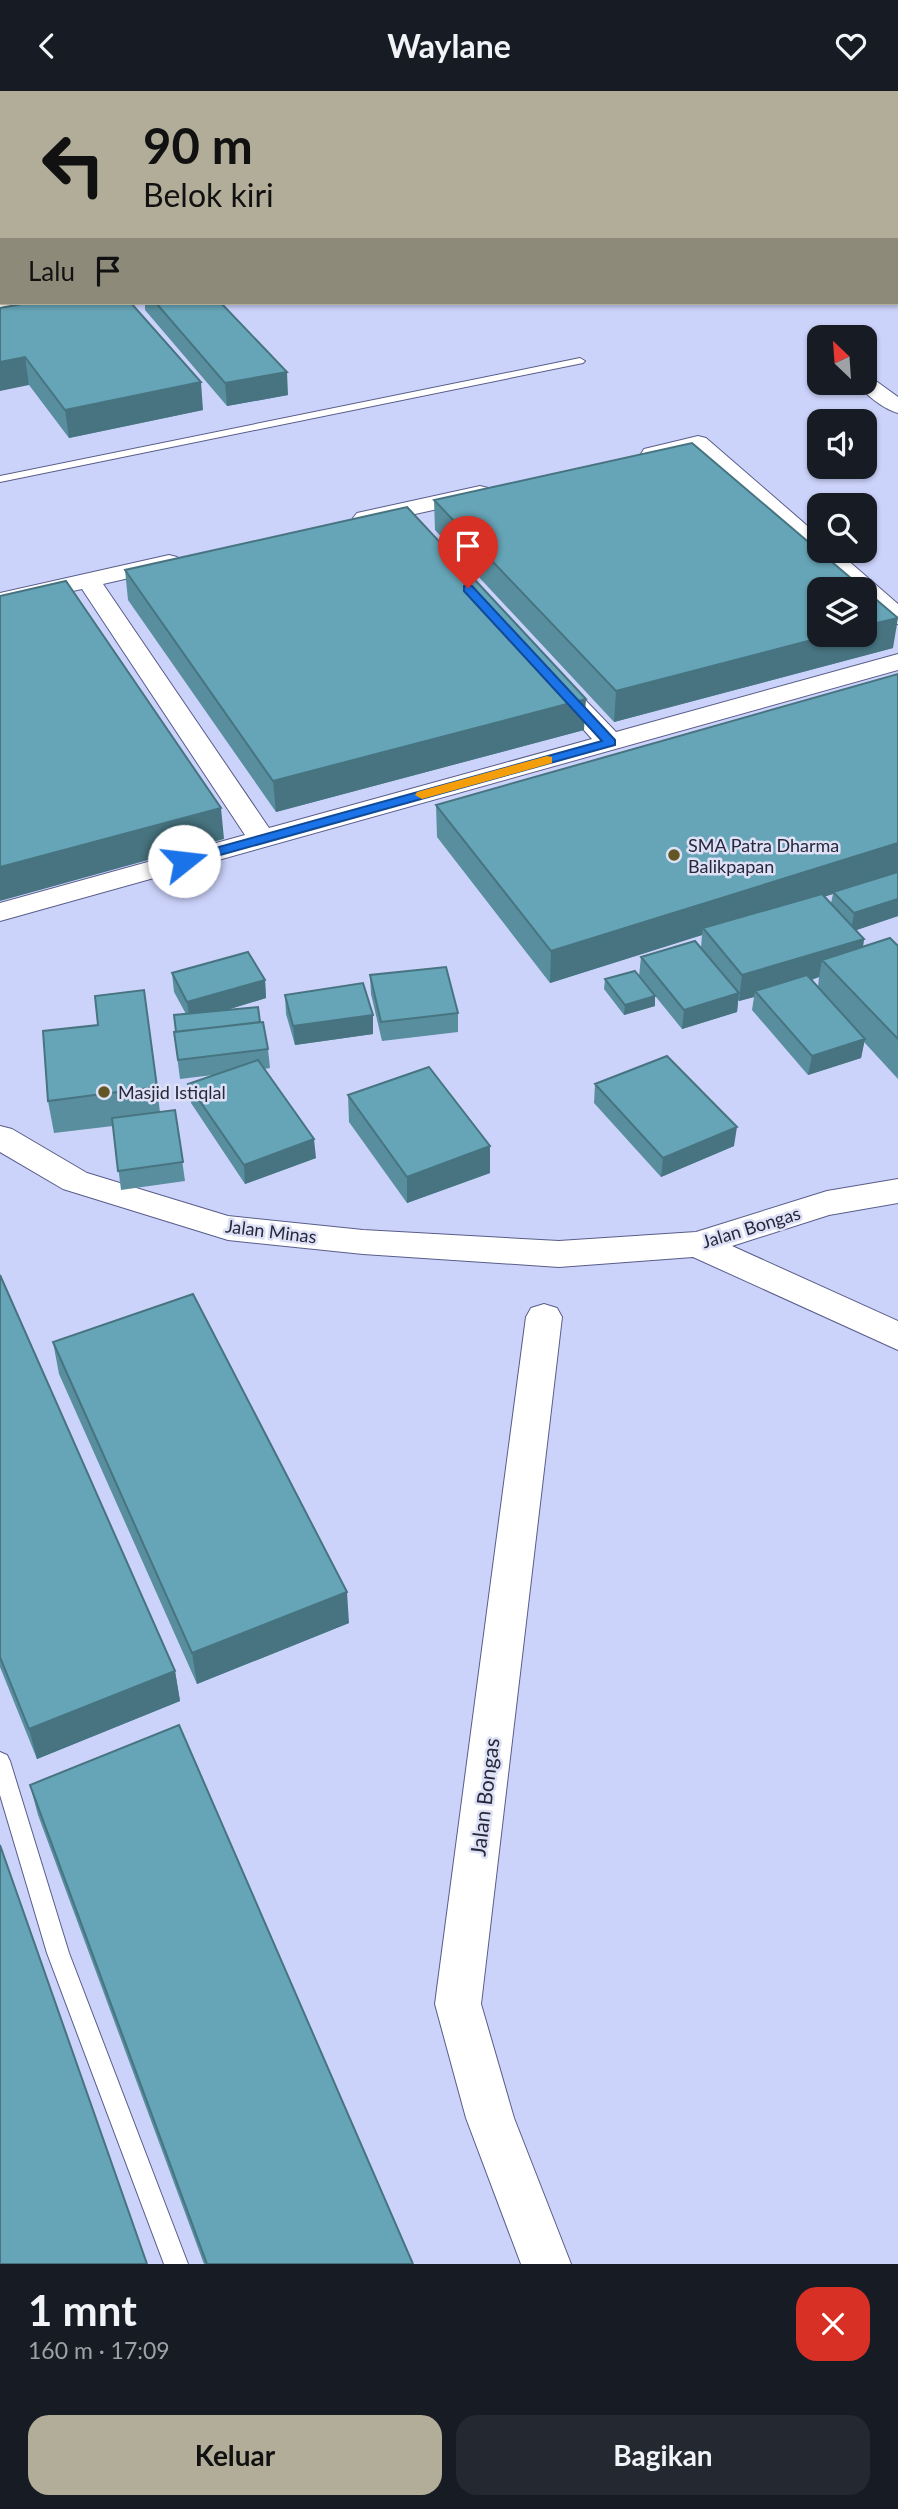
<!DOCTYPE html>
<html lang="id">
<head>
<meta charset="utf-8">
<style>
	:root { --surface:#171b24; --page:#242831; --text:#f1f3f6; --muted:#9ea1a6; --accent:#b1ad98 }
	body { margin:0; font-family:Lato,sans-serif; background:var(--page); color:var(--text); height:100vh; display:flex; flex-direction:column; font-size:26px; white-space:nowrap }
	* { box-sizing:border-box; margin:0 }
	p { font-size:23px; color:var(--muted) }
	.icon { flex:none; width:38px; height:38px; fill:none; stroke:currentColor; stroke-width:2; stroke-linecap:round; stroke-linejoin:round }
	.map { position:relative; height:2173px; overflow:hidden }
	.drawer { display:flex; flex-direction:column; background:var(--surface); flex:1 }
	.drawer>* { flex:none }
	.banner { position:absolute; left:0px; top:0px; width:900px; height:214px; box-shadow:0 2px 5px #0004; background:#b1ad98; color:#111; overflow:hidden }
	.needle { width:46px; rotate:335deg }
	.fabs { position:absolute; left:807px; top:234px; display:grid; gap:14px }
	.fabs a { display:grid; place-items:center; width:70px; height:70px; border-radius:14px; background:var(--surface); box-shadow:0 2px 5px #0004; font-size:35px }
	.pin { position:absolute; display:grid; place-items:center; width:60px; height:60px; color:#fff; margin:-72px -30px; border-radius:50% 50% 50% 0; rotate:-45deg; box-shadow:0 0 7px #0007 }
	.pin .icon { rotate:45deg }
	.me { position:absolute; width:77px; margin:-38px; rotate:74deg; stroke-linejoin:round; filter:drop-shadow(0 0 5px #0008) }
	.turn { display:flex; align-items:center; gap:24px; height:147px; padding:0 28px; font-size:32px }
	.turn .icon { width:91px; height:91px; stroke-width:2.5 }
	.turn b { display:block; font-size:49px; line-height:60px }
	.then { display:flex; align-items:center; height:66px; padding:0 28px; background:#0003; gap:14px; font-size:26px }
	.round { display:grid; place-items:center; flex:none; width:74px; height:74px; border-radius:21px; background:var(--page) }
	.summary { display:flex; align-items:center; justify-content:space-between; height:119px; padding:0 28px }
	h1 { font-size:42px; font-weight:700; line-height:52px }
	.action { display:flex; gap:14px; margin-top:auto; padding:14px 28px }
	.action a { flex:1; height:80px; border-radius:21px; background:var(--accent); color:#111; font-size:28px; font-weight:700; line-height:80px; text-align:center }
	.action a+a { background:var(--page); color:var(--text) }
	header { display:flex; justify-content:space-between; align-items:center; height:91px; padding:0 28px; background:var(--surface); font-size:32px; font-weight:700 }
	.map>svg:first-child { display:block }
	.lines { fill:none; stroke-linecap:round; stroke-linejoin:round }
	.service-casing { stroke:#585d89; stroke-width:2 }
	.minor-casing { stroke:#585d89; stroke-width:2 }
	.secondary-casing { stroke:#585d89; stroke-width:2 }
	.service { fill:#fff; fill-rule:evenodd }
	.minor { fill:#fff; fill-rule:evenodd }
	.secondary { fill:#fff; fill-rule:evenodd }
	.wall { fill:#588e9d; fill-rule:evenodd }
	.shaded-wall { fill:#477480 }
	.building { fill:#66a5b7; stroke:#477480; stroke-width:2 }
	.route { fill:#1a73e8; stroke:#114b97; stroke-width:2 }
	.slow { fill:#f59e0b }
	.poi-dot { fill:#625724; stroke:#dee1f6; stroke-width:2.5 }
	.labels { text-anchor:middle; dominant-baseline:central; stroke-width:5; stroke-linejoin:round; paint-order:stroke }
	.poi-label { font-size:18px; fill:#26283b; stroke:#dee1f6; text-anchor:start }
	.street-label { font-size:18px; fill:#26283b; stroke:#dee1f6 }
	.near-street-label { font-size:21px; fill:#26283b; stroke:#dee1f6 }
</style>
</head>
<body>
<header><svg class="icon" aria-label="back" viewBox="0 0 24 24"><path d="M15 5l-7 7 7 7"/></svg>Waylane<svg class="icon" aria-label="heart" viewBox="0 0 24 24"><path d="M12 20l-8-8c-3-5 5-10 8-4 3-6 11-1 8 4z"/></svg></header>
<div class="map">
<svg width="898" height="2173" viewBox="0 0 898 2173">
	<rect width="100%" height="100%" fill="#ccd3fb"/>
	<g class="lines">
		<defs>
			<path id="service" d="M 580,267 L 585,270 L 583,272 L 0,391 L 0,385 Z
				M 0,1661 L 7,1664 L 10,1670 L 69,1862 L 188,2173 L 164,2173 L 47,1862 L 0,1704 Z"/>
			<path id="minor" d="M 449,0 L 470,0 L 448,2 Z
				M 603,0 L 622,0 L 623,2 L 604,2 Z
				M 0,153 L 2,153 L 2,165 L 0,165 Z
				M 869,288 L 876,290 L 898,306 L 898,322 C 886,319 862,303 860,292 Z
				M 698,345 L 706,347 L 819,445 L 819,460 L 837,460 L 898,513 L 898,533 L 889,531 L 864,509 L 864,499 L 853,499 L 694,360 L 652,370 L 644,368 L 641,363 L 644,358 Z
				M 480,395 L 488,397 L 491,402 L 488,407 L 365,434 L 357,432 L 353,427 L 357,422 Z
				M 169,464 L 177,466 L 181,471 L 177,476 L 103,493 L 269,737 L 592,648 L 546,597 L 542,592 L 546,587 L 555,584 L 564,587 L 616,641 L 898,563 L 898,579 L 0,830 L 0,812 L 245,744 L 82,498 L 0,516 L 0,502 Z
				M 0,1035 L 12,1038 L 87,1082 L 228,1125 L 363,1139 L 559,1150 L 696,1141 L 827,1100 L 898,1088 L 898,1112 L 829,1124 L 732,1155 L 898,1230 L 898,1259 L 693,1166 L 559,1176 L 363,1163 L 228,1149 L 63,1098 L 0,1061 Z
				M 544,1213 L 557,1217 L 562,1226 L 481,1913 L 514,2027 L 571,2173 L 521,2173 L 466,2027 L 435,1913 L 526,1226 L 531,1217 Z"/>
			<path id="secondary" d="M 648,0 L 670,0 L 647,2 Z
				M 700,0 L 723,0 L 699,2 Z
				M 0,204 L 2,212 L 13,212 L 10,216 L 0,218 Z"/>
		</defs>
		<use href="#service" class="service-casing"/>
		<use href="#minor" class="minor-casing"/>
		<use href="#secondary" class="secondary-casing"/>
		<use href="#service" class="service"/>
		<use href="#minor" class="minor"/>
		<use href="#secondary" class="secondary"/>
	</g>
	<path class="wall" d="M 0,0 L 2,2 L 2,56 L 0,53 Z
		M 169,0 L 260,0 L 261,1 L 170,2 Z
		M 268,0 L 342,0 L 342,1 L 268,2 Z
		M 352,0 L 438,0 L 438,2 L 355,2 Z
		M 145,212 L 221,212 L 288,304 L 227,315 L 145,219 Z
		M 0,217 L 203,319 L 69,347 L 29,294 Z
		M 434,409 L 893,557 L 614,631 L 435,439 Z
		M 125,479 L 584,639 L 276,721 L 128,509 Z
		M 898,583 L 898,825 L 856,839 L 864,848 L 863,856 L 898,855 L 898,988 L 864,951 L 861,967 L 808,984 L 752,919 L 754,906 L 739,910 L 738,909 L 737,921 L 682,938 L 639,885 L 641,866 L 701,857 L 702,844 L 550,892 L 437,746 L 436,714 ZM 833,803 L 831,812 L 825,805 ZM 819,886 L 818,896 L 812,889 Z
		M 172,882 L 265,889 L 266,907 L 227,919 L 260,931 L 268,958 L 270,977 L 264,978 L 316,1067 L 245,1093 L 191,1012 L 188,993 L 213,984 L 180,988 L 174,941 L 176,941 L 186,923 L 174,901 Z
		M 370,884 L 458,922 L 458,941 L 382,950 L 371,903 Z
		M 605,888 L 655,905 L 655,915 L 624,924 L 604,898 Z
		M 144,899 L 160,1021 L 175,1019 L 185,1090 L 121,1099 L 113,1035 L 54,1042 L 48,1010 Z
		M 285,904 L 373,943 L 295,954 L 286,923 Z
		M 595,993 L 734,1055 L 661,1086 L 594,1012 Z
		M 348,1004 L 490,1082 L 407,1112 L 349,1031 Z
		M 0,1184 L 175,1580 L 180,1610 L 37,1668 L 0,1576 Z
		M 53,1251 L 349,1532 L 197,1593 L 59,1283 Z
		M 30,1694 L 413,2173 L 204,2173 L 38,1724 Z"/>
	<path class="shaded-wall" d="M 234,0 L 260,0 L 261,1 L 234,2 Z
		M 323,0 L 342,0 L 342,1 L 323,2 Z
		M 379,0 L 397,0 L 397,2 L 379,2 Z
		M 407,0 L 438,0 L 438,2 L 407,2 Z
		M 447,0 L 461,0 L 453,2 L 447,2 Z
		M 0,15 L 2,15 L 2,29 L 0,29 Z
		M 0,93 L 2,93 L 2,108 L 0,108 Z
		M 2,138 L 2,154 L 0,155 L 0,139 Z
		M 25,266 L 29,294 L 0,300 L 0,271 Z
		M 287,281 L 288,304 L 227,315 L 225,292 Z
		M 201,291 L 203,319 L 69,347 L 65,319 Z
		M 898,527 L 893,557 L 614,631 L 616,600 L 831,544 L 864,544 L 864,535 Z
		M 586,608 L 584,639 L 276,721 L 273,690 Z
		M 221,717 L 224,748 L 0,810 L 0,776 Z
		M 898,752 L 898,782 L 833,801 L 833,803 L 708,842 L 703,837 L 702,844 L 550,892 L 551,860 Z
		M 898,808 L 898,825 L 851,841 L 854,822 Z
		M 864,848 L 860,874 L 822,869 L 819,886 L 759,904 L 755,900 L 754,906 L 739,910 L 742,884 Z
		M 265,889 L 266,907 L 190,930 L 187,911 Z
		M 739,902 L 737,921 L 682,938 L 684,919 Z
		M 655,905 L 655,915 L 624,924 L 625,914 Z
		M 373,924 L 373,943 L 295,954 L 293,935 Z
		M 865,948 L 861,967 L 808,984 L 812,965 Z
		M 737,1036 L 734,1055 L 661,1086 L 663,1067 Z
		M 314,1048 L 316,1067 L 245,1093 L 244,1074 Z
		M 490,1055 L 490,1082 L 407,1112 L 407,1086 Z
		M 347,1501 L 349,1532 L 197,1593 L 192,1562 Z
		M 175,1580 L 180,1610 L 37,1668 L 29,1638 Z"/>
	<path class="building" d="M 0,0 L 14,0 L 15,2 L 2,2 L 2,15 L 0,15 Z
		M 14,0 L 32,0 L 32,1 L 15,2 Z
		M 36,0 L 54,0 L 54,1 L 36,2 Z
		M 72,0 L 78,0 L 79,2 L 66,2 L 65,1 Z
		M 89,0 L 112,0 L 113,2 L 89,2 Z
		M 116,0 L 144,0 L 144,2 L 116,2 Z
		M 150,0 L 167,0 L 167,2 L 151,2 Z
		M 187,0 L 206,0 L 208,2 L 174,2 Z
		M 219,0 L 229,0 L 231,2 L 213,2 Z
		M 280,0 L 308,0 L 311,2 L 283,2 Z
		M 2,24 L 2,35 L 0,33 L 0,25 Z
		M 0,64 L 2,64 L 2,77 L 0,75 Z
		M 27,212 L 131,212 L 201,291 L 65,319 L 25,266 L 0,271 L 0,217 Z
		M 156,212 L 221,212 L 287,281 L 225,292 Z
		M 692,352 L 819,460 L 898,527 L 864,535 L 864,499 L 819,499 L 819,544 L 831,544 L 616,600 L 434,409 Z
		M 407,416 L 586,608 L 273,690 L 125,479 Z
		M 66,490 L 221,717 L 0,776 L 0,505 Z
		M 898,583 L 898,752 L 551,860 L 436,714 Z
		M 898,781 L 898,808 L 854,822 L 833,801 Z
		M 822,803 L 864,848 L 742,884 L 703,837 Z
		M 890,847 L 898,855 L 898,948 L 822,869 Z
		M 695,850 L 739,902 L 684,919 L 641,866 Z
		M 248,861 L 265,889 L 187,911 L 172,882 Z
		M 446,876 L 458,922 L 381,931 L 370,884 Z
		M 635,880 L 655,905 L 625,914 L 605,888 Z
		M 807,884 L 865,948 L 812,965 L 755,900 Z
		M 363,892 L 373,924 L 293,935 L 285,904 Z
		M 144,899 L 157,996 L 48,1010 L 43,940 L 98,934 L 95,905 Z
		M 258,916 L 260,931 L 176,941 L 174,924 Z
		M 263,931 L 268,958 L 178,969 L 174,941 Z
		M 667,965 L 737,1036 L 663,1067 L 595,993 Z
		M 258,969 L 314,1048 L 244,1074 L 188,993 Z
		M 429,976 L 490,1055 L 407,1086 L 348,1004 Z
		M 175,1019 L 183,1071 L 118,1080 L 112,1027 Z
		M 0,1184 L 175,1580 L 29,1638 L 0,1566 Z
		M 193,1203 L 347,1501 L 192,1562 L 53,1251 Z
		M 179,1634 L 413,2173 L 207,2173 L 30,1694 Z
		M 0,1754 L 147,2173 L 0,2173 Z"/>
	<path class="route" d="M 464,495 L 472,495 L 615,649 L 615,654 L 188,773 L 179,773 L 179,767 L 602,650 L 464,500 Z"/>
	<path class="slow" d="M 547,665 L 552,666 L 552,672 L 422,708 L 415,704 L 417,701 Z"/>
	<g class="poi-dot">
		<circle cx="674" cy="764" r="7"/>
		<circle cx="104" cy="1001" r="7"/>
	</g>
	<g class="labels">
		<g class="poi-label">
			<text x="688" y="754">SMA Patra Dharma<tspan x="688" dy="21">Balikpapan</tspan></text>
			<text x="118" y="1001">Masjid Istiqlal</text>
		</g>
		<g class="street-label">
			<text transform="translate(751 1136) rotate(-17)">Jalan Bongas</text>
			<text transform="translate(271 1140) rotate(7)">Jalan Minas</text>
		</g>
		<g class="near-street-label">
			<text transform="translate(484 1706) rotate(-83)">Jalan Bongas</text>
		</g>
	</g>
</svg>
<div class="fabs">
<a><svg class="needle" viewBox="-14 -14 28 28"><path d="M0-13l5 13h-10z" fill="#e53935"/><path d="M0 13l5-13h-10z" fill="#9ea1a6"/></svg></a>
<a><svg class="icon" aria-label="sound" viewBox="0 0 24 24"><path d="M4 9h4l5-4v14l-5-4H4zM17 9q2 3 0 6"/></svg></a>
<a><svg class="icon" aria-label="search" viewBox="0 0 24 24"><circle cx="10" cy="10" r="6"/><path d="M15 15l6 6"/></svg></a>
<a><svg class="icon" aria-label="layers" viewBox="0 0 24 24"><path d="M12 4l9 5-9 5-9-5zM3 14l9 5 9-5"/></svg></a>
</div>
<div class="pin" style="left:468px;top:497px;background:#d93025"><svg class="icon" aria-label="arrive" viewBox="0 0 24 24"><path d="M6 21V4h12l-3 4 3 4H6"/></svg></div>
<svg class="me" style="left:184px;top:770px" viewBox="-20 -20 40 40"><circle r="19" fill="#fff"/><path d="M0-13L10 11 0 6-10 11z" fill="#1a73e8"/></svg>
<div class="banner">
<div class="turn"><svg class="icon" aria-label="left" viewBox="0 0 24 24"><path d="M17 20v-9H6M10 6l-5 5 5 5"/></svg><div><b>90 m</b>Belok kiri</div></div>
<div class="then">Lalu<svg class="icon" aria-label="arrive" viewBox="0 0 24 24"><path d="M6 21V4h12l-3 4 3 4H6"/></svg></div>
</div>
</div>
<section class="drawer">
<div class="summary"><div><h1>1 mnt</h1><p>160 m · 17:09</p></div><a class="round" style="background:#d93025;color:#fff"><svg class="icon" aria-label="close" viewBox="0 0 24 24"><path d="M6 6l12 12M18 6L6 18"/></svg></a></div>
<div class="action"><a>Keluar</a><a>Bagikan</a></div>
</section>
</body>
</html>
